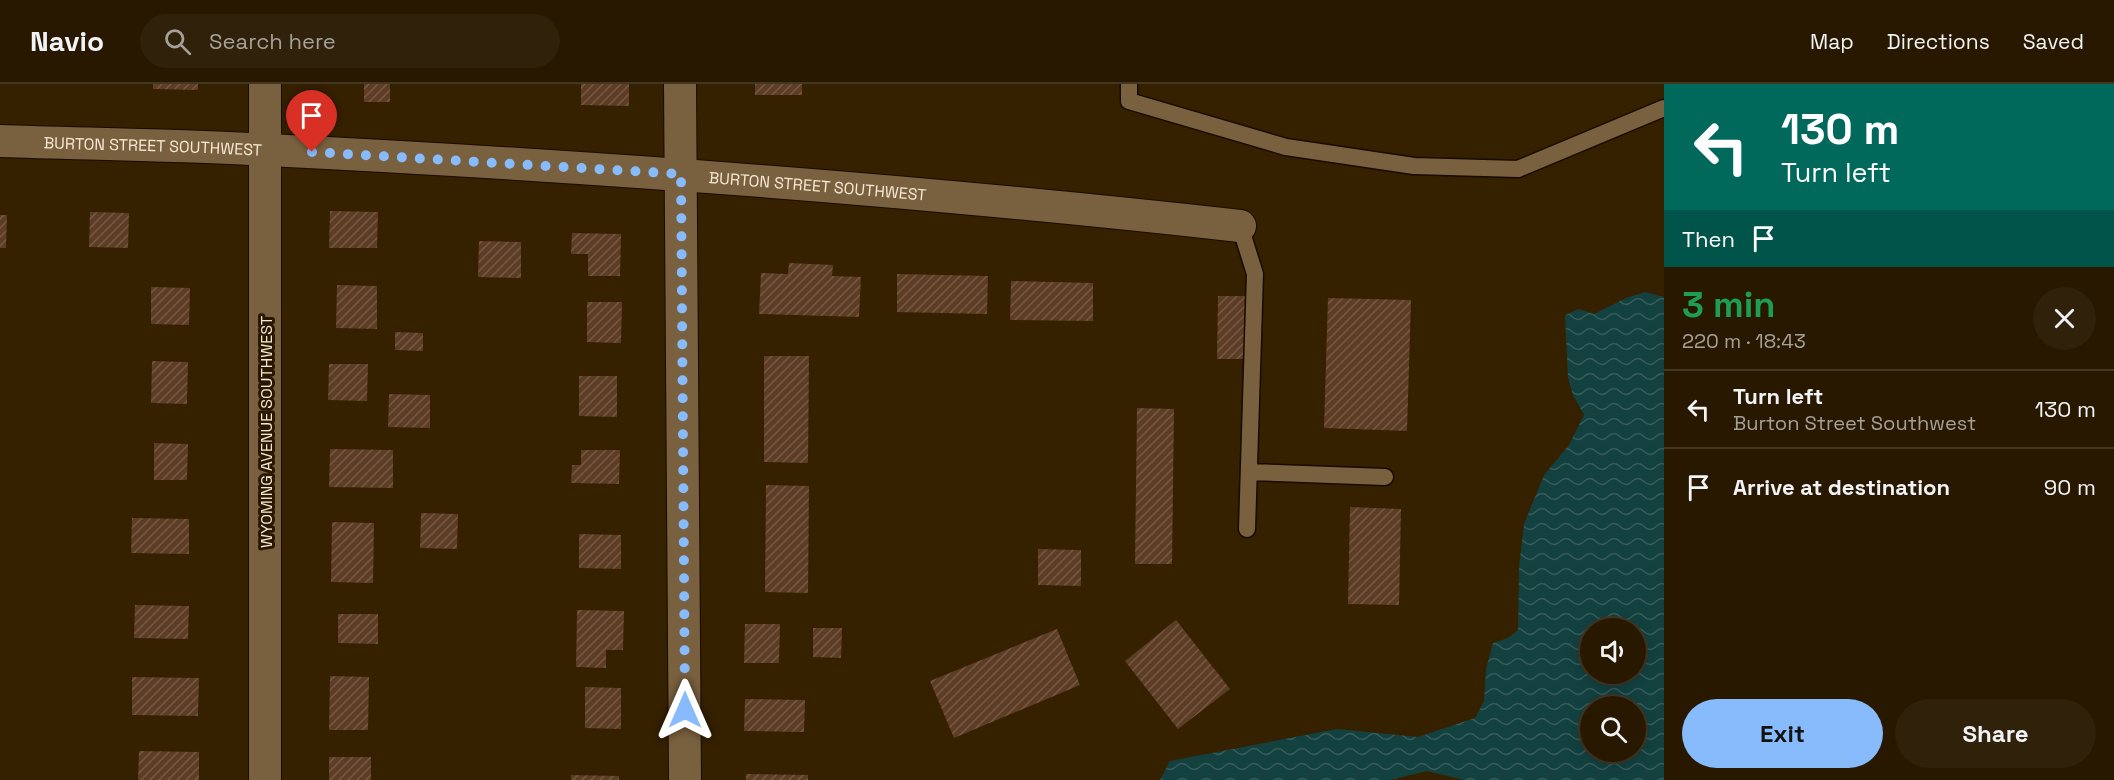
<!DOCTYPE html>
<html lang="en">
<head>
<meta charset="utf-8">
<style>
	:root { --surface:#281800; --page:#30210a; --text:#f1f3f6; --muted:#a5a099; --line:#443722; --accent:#87bbfb }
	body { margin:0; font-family:"Space Grotesk",sans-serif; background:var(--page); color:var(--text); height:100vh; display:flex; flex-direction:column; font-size:22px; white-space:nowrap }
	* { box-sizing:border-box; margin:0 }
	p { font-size:20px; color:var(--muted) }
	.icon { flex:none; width:33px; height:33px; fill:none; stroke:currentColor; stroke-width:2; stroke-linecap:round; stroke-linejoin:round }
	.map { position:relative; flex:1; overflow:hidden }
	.sheet { display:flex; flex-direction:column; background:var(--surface); width:450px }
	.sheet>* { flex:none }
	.top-card { background:#00695c; color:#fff; overflow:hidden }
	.buttons { position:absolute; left:1580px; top:534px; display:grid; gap:12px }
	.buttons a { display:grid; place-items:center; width:66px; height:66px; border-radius:50%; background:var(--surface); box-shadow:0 3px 15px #0003,0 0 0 2px var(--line); font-size:30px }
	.pin { position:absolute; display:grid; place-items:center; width:51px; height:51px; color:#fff; margin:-62px -26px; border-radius:50% 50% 50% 0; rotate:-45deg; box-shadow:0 0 6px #0007 }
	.pin .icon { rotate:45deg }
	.me { position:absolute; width:66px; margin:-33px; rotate:0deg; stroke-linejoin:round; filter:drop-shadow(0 0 4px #0008) }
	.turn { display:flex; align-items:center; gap:21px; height:126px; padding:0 18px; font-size:27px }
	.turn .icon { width:78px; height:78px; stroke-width:2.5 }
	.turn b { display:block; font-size:42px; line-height:51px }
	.then { display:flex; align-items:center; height:57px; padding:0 18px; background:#0003; gap:12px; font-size:22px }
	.round { display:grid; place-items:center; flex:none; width:63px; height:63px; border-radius:32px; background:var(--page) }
	.head { display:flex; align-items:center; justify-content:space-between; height:102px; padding:0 18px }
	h1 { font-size:36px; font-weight:700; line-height:45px; color:#1e9e55 }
	.primary-button { display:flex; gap:12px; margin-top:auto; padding:12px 18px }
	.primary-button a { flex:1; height:69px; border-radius:36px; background:var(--accent); color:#111; font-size:24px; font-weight:700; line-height:69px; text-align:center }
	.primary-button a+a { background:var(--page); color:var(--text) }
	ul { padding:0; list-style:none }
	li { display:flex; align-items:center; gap:18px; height:78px; padding:0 18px; border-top:2px solid var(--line) }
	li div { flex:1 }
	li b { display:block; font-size:22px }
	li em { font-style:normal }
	header { display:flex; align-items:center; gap:36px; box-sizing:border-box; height:84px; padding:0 30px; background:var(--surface); border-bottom:2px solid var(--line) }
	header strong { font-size:28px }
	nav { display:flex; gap:33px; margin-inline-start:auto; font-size:21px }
	.search { width:420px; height:54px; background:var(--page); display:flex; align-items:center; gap:15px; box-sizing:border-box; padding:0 21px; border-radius:33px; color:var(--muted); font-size:22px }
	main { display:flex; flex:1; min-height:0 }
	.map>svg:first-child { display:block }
	.water { fill:url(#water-waves); fill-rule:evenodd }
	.building { fill:url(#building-hatch) }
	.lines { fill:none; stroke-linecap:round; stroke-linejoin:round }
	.lane-casing { stroke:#190a00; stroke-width:19 }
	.street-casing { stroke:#190a00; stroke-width:34 }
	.lane { stroke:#79603e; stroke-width:16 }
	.street { stroke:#79603e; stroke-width:32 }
	.route { stroke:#87bbfb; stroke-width:10; stroke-dasharray:0 18 }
	.labels { text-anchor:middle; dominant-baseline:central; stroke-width:6; stroke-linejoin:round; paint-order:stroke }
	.street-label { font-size:16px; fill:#f6e8d5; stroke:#281800 }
</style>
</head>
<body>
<header>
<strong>Navio</strong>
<div class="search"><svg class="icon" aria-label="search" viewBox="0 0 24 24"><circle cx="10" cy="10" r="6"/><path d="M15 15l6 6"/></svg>Search here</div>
<nav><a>Map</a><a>Directions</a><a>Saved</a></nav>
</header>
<main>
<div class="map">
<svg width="1664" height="696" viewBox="0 0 1664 696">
	<defs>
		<pattern id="water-waves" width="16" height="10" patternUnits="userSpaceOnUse" patternTransform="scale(1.5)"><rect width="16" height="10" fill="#134140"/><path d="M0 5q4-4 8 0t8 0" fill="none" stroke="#365c5b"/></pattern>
		<pattern id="building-hatch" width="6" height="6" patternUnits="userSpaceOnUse" patternTransform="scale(1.5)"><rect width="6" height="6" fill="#5e3d26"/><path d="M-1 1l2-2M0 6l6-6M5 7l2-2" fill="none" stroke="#765945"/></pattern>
	</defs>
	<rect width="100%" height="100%" fill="#352000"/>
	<path class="water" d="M 1645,208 L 1664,213 L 1664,696 L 1464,696 L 1427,687 L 1390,696 L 1160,696 L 1170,677 L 1337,645 L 1418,653 L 1475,634 L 1484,617 L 1486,585 L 1493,559 L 1508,554 L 1518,546 L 1519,483 L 1524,440 L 1544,391 L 1569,361 L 1584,331 L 1573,311 L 1568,294 L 1565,231 L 1579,225 L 1594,230 L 1626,214 ZM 1590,544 L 1635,544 L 1635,590 L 1590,590 ZM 1590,622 L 1635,622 L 1635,668 L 1590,668 Z"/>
	<path class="building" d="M 153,0 L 198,0 L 198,6 L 153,5 Z
		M 364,0 L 390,0 L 390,18 L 364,18 Z
		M 581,0 L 629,0 L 629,22 L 581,21 Z
		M 755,0 L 802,0 L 802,11 L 755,11 Z
		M 330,127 L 378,128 L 377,164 L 329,164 Z
		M 90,128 L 129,129 L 128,164 L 89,163 Z
		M 0,131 L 7,131 L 6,164 L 0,164 Z
		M 572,149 L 621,150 L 620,192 L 588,192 L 588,170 L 571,170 Z
		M 479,157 L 521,158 L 521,194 L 478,193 Z
		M 789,179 L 833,181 L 832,192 L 861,193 L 859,233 L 759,230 L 761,189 L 788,190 Z
		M 897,190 L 988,192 L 987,230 L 897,228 Z
		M 1011,197 L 1093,199 L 1093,237 L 1010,236 Z
		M 337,201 L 377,202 L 377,245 L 336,244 Z
		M 151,203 L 190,204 L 189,241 L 151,240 Z
		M 1218,212 L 1245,212 L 1244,275 L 1217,275 Z
		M 1328,214 L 1411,216 L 1407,347 L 1324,344 Z
		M 587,218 L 622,218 L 621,259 L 587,258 Z
		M 395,248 L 423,249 L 423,267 L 395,266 Z
		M 764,272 L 809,272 L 808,379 L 764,378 Z
		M 152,277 L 188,278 L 187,320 L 151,319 Z
		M 329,280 L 368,280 L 367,317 L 328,316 Z
		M 579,292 L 617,292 L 617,333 L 579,332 Z
		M 389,310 L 430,311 L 430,344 L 388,343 Z
		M 1137,324 L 1174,325 L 1172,480 L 1135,480 Z
		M 154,359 L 188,360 L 187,396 L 154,396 Z
		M 330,365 L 393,366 L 393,404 L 329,403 Z
		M 581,366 L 620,366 L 619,400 L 571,399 L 572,381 L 581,381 Z
		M 766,401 L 809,402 L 808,509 L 765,508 Z
		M 1350,423 L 1401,425 L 1399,521 L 1348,520 Z
		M 421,429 L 458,430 L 457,465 L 420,464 Z
		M 132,434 L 189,435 L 189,470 L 131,469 Z
		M 332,438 L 374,439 L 373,499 L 331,498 Z
		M 579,450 L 621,451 L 621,485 L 579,484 Z
		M 1038,465 L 1081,466 L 1081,502 L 1038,501 Z
		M 135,521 L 189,522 L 188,555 L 134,554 Z
		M 577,526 L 624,527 L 623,566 L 606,566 L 606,584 L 576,583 Z
		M 338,530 L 378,530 L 378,560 L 338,559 Z
		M 1176,536 L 1230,605 L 1178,645 L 1125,577 Z
		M 745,540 L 780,540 L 779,579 L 744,579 Z
		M 813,544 L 842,544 L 841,574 L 813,573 Z
		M 1057,545 L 1080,601 L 954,654 L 930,597 Z
		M 330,592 L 369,593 L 368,646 L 329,646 Z
		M 132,593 L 199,594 L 198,632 L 132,631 Z
		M 585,603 L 621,604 L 621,645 L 585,644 Z
		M 745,615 L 805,616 L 804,648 L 744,647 Z
		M 139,667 L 199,668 L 199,696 L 138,696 Z
		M 329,673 L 371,673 L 371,696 L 329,696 Z
		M 746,690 L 808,691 L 808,696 L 746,696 Z
		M 571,691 L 619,692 L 619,696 L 571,696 Z"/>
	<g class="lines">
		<defs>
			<path id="lane" d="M 1129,0 L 1129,17 L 1286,63 L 1414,82 L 1518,85 L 1664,24
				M 1240,142 L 1255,190 L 1247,445
				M 1249,388 L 1385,393"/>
			<g id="street">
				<path d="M 265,0 L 265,696"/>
				<path d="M 680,0 L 685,696"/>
				<path id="s1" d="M 0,57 C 89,60 179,61 268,66 C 593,82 917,106 1240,142"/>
			</g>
		</defs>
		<use href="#lane" class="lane-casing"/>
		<use href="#street" class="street-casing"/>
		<use href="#lane" class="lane"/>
		<use href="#street" class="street"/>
	</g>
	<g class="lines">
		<path class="route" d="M 312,68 L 681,90 L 685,626"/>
	</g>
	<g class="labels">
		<g class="street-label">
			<text stroke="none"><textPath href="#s1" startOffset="153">BURTON STREET SOUTHWEST</textPath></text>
			<text stroke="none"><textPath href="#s1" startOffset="819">BURTON STREET SOUTHWEST</textPath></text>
			<text transform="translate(266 348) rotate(-90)">WYOMING AVENUE SOUTHWEST</text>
		</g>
	</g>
</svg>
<div class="buttons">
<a><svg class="icon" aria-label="sound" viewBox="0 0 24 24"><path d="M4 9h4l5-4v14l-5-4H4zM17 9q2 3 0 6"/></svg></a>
<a><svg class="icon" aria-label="search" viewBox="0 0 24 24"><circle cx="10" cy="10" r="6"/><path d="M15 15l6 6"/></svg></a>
</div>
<div class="pin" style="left:312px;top:68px;background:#d93025"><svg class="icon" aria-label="arrive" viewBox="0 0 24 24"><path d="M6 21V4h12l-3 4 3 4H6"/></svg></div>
<svg class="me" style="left:685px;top:626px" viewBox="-20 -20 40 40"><path d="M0-17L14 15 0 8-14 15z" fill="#87bbfb" stroke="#fff" stroke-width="4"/></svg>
</div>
<section class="sheet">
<div class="top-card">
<div class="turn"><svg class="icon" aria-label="left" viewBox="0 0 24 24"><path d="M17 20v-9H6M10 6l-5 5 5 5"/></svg><div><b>130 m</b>Turn left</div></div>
<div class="then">Then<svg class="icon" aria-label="arrive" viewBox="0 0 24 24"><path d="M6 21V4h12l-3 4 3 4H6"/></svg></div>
</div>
<div class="head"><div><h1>3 min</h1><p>220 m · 18:43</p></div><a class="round"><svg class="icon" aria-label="close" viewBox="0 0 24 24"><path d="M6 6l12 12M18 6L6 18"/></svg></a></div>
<ul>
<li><svg class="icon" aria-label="left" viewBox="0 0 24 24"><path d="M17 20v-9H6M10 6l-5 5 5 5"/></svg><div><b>Turn left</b><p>Burton Street Southwest</p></div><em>130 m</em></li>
<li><svg class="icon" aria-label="arrive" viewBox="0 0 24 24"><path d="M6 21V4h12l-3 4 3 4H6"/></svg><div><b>Arrive at destination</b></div><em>90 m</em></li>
</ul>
<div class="primary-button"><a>Exit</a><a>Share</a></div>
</section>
</main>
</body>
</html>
